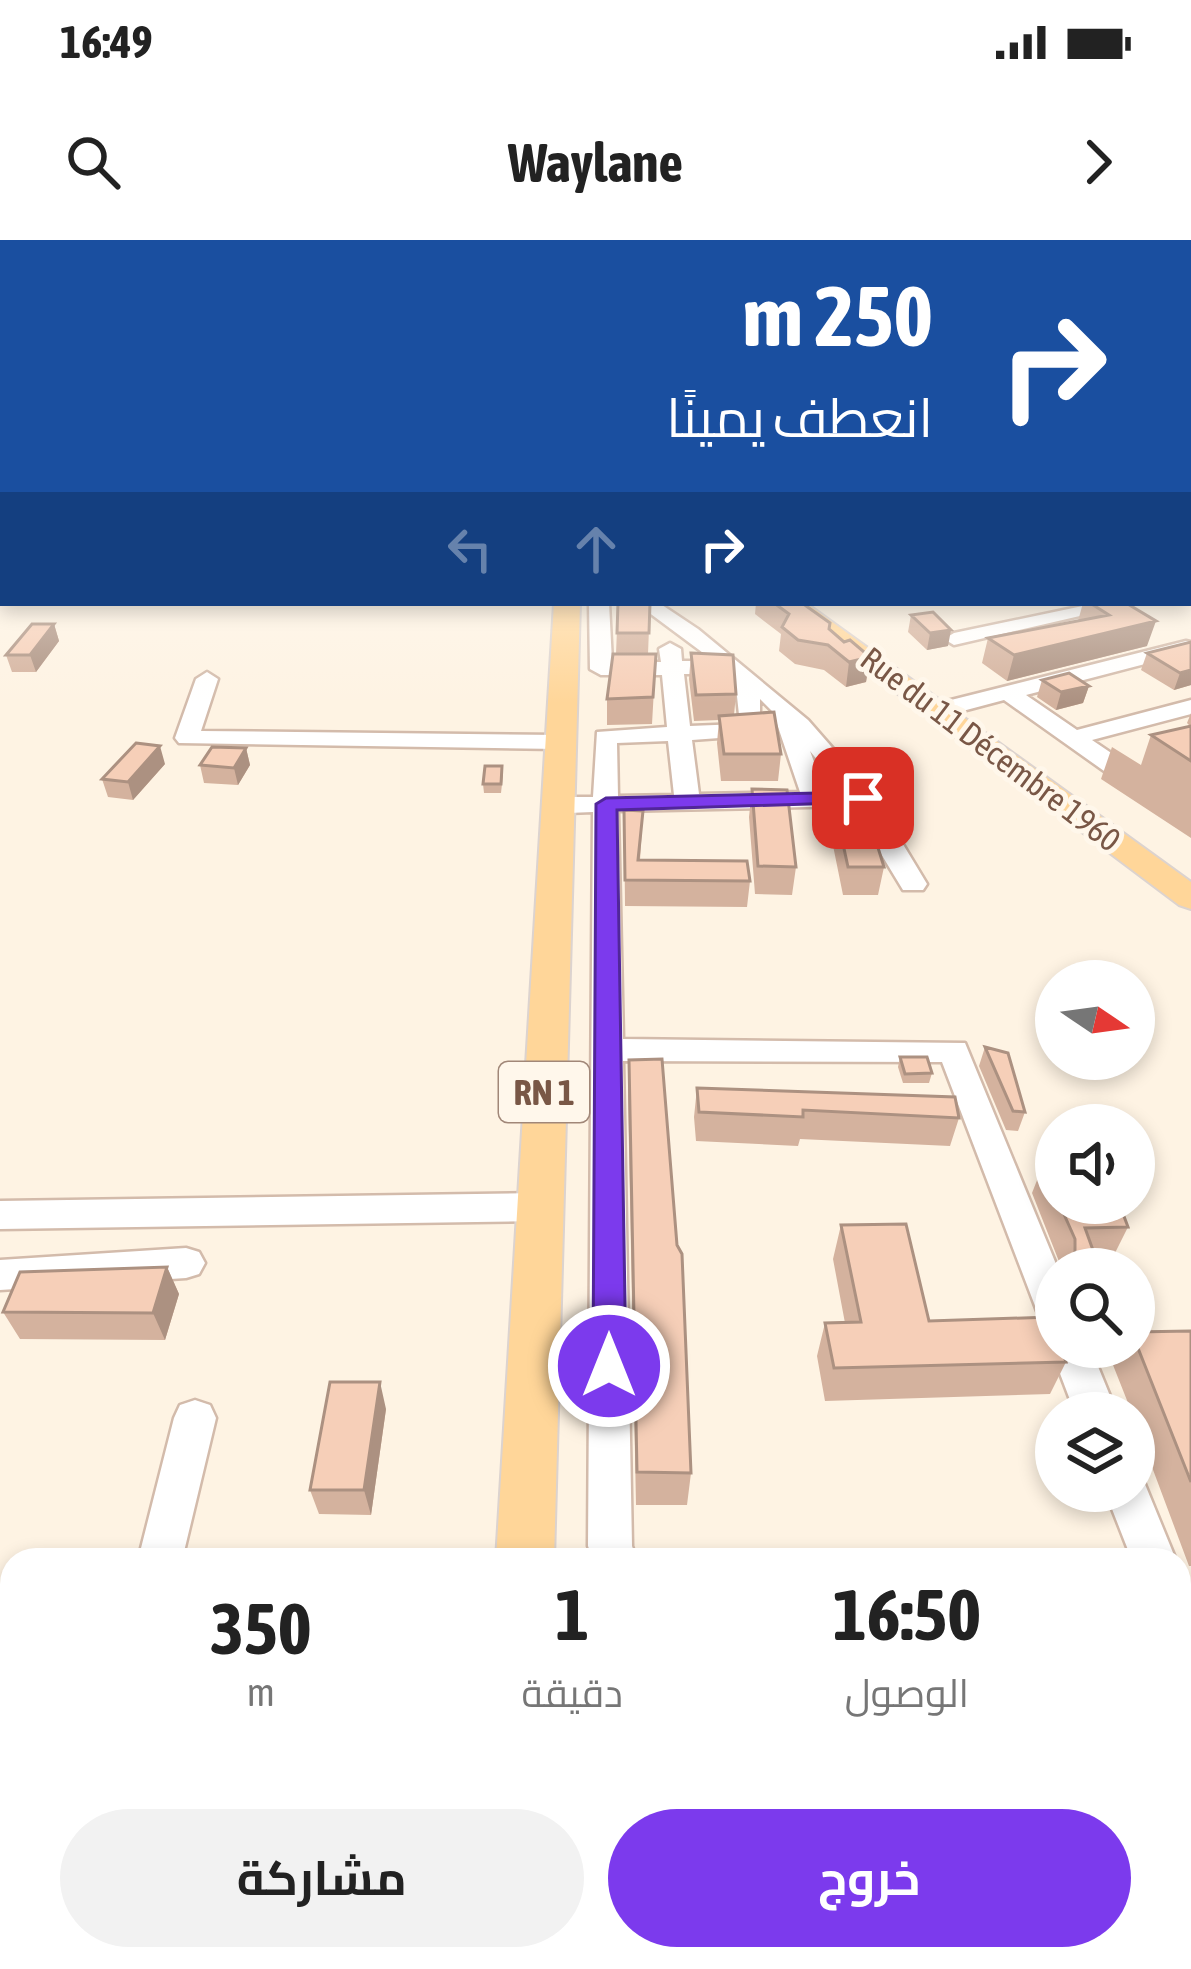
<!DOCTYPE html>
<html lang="ar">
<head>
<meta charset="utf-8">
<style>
	:root { --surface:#fff; --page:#f2f2f2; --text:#222; --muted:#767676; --accent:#7c3aed }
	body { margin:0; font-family:"Asap Condensed",Cairo,sans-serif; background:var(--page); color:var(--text); direction:rtl; height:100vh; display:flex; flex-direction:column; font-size:45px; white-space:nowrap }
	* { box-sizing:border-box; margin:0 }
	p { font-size:39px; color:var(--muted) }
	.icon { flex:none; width:66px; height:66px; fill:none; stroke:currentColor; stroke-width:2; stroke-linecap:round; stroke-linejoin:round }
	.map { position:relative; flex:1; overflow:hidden; direction:ltr }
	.drawer { position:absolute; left:0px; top:1308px; width:1191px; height:423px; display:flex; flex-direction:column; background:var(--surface); border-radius:36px 36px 0 0; box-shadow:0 6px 18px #0003; direction:rtl }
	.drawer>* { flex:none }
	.banner { position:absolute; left:0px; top:0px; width:1191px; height:366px; box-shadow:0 6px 18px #0003; direction:rtl; background:#1a4fa0; color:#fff; overflow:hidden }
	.needle { width:78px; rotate:103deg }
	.controls { position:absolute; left:1035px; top:720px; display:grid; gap:24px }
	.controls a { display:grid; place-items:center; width:120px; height:120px; border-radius:50%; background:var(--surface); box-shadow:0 6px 18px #0003; font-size:60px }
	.pin { position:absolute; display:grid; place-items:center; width:102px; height:102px; color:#fff; margin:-51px; border-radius:24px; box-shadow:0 6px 18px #0006 }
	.me { position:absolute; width:132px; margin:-66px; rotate:0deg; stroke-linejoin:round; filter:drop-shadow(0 0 9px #0008) }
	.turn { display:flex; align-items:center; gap:42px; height:252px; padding:0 60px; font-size:54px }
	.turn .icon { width:156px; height:156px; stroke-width:2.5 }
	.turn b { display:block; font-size:84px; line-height:102px }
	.lanes { display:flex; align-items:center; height:114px; padding:0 60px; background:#0003; justify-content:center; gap:60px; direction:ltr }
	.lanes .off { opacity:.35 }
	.eta { display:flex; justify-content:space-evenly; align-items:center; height:204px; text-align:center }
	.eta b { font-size:72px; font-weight:700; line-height:84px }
	.cta { display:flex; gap:24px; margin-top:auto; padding:24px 60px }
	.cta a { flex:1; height:138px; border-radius:72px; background:var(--accent); color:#fff; font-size:48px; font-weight:700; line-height:138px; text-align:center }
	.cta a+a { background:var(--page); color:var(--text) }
	.status { display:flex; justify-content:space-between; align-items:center; height:84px; padding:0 60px; background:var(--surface); direction:ltr }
	.status svg { height:33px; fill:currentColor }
	header { display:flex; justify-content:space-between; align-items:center; height:156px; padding:0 60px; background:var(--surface); font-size:54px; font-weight:700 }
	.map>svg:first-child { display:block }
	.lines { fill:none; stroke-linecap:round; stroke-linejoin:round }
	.minor-casing { stroke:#d3bbab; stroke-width:5 }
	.major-casing { stroke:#dcd3cf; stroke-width:4 }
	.minor { fill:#fff; fill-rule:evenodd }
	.major { fill:#ffd699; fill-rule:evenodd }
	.wall { fill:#d4b29e }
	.shaded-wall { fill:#ac9181 }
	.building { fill:#f6cfb8; stroke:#ac9181; stroke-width:3 }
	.route { fill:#7c3aed; stroke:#51269a; stroke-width:3 }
	.labels { text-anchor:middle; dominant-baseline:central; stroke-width:10; stroke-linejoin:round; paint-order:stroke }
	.far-street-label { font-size:33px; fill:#795746; stroke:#fff7eb }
	.shield { fill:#fff7eb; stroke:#a18778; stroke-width:3 }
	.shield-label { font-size:36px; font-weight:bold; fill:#795746 }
</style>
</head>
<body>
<div class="status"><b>16:49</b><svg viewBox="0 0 49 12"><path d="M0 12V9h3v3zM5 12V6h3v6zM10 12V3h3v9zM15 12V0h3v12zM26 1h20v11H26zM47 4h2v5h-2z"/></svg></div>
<header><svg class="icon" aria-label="forward" viewBox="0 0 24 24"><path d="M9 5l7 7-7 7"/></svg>Waylane<svg class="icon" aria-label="search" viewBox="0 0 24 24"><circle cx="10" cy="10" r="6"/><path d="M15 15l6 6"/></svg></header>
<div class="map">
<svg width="1191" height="1729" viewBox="0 0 1191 1729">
	<rect width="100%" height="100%" fill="#fef3e3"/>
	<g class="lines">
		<defs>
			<path id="minor" d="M 1188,221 L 1191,221 L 1191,228 L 1188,228 Z
				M 3,261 L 3,273 L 0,274 L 0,262 Z
				M 0,323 L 3,323 L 3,335 L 0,335 Z
				M 1191,343 L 1191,355 L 1188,356 L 1188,344 Z
				M 589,363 L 609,363 L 612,422 L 661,422 L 659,409 L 670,403 L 681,409 L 682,421 L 714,421 L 636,363 L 659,363 L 698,389 L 808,480 L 872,553 L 927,644 L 923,650 L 903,650 L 852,566 L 618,571 L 623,799 L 965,803 L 1058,1029 L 1056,1087 L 1042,1082 L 1037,1071 L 942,822 L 623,821 L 632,1306 L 637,1320 L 593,1320 L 588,1306 L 593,572 L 568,573 L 555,565 L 568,557 L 593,557 L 597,492 L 667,487 L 662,435 L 601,435 L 590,429 ZM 684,434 L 730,434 L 735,438 L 740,484 L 690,486 ZM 760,459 L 773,472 L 800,552 L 699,554 L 692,500 L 760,495 ZM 668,501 L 674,555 L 618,556 L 617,503 ZM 810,511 L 842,551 L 825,551 Z
				M 1097,363 L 1136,363 L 954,405 L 944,399 L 954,393 Z
				M 1186,401 L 1191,402 L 1191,412 L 1026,455 L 1077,490 L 1191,460 L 1191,474 L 1092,500 L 1191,567 L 1191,583 L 1176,582 L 1004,460 L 955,473 L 944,466 L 947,461 Z
				M 207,432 L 218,439 L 201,491 L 559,495 L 571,502 L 559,509 L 179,503 L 175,498 L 196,439 Z
				M 539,953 L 552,957 L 557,967 L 552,977 L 539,981 L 0,989 L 0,961 Z
				M 186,1008 L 199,1012 L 205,1023 L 199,1034 L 186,1038 L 0,1050 L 0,1020 Z
				M 1056,1095 L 1056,1107 L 1090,1107 L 1117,1173 L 1075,1173 L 1050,1107 Z
				M 195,1160 L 210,1165 L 216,1178 L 182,1320 L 138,1320 L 174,1178 L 180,1165 Z
				M 1134,1233 L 1142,1237 L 1176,1320 L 1132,1320 L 1105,1251 L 1134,1251 Z
				M 1191,1486 L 1191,1536 L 1179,1537 L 1179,1487 Z
				M 0,1620 L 12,1625 L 12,1685 L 0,1680 Z
				M 12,1685 L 12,1719 L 37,1719 L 33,1729 L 0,1729 L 0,1690 Z"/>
			<path id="major" d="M 554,363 L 580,363 L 554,1320 L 496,1320 Z
				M 777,363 L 806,363 L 1191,642 L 1191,669 L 1179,665 Z
				M 473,1719 L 543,1719 L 543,1729 L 473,1729 Z"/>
		</defs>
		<use href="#minor" class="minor-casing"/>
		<use href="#major" class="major-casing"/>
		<use href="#minor" class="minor"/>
		<use href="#major" class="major"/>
	</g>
	<path class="wall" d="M 1188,266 L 1191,266 L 1191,291 L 1188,288 Z
		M 618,363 L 650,363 L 648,414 L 656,414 L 652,484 L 607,485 L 607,459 L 616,414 Z
		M 756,363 L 802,363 L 844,402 L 870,417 L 866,442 L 846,447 L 824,430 L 795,424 L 779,411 L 781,394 L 755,374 Z
		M 1083,363 L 1126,363 L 1147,406 L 1007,441 L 982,423 L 988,398 L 1078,381 Z
		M 911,375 L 948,406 L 927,410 L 908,392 Z
		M 54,384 L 59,401 L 36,432 L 12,432 L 6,415 Z
		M 1191,402 L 1191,445 L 1174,450 L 1141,430 L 1147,413 Z
		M 691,413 L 736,454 L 734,475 L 781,514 L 778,541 L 721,541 L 717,503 L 719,480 L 694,481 L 689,439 Z
		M 1042,440 L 1089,446 L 1083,463 L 1056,470 L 1037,457 Z
		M 1191,473 L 1191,598 L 1101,539 L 1112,507 L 1141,525 L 1151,495 L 1190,486 L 1187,483 Z
		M 246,508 L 250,525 L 238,545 L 204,543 L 200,525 Z
		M 165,524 L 133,560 L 108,557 L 102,539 Z
		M 503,535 L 501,553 L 484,553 L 483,544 Z
		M 830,544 L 852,556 L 884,627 L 878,655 L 843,655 L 826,571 Z
		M 752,549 L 796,627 L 792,655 L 755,654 L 749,577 Z
		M 624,570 L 643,571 L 640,620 L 750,641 L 747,667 L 625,666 Z
		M 985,807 L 1025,872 L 1018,891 L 1006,890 L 979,826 Z
		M 900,817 L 932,833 L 929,843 L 903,843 L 898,827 Z
		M 629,820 L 691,1233 L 687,1265 L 636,1265 L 628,856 Z
		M 697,848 L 959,878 L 950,906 L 800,899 L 798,906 L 696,901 L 694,877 Z
		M 1056,924 L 1056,963 L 1119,963 L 1128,987 L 1114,1015 L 1093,1016 L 1086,1029 L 1062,1029 L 1032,953 L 1043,925 Z
		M 841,985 L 929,1081 L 1066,1122 L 1050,1154 L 825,1161 L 817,1116 L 825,1083 L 845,1083 L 833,1019 Z
		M 167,1027 L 179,1054 L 165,1100 L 20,1099 L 3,1072 Z
		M 1191,1091 L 1191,1326 L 1189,1326 L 1134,1179 L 1134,1173 L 1132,1173 L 1113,1125 L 1123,1107 L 1134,1107 L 1134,1092 Z
		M 386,1169 L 371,1275 L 319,1274 L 310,1250 Z
		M 1191,1372 L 1191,1403 L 1183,1382 Z
		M 1179,1614 L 1191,1614 L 1191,1698 L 1179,1698 Z
		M 593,1719 L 627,1719 L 626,1729 L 593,1729 Z
		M 705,1719 L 805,1719 L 798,1729 L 706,1729 Z"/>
	<path class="shaded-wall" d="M 1156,381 L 1147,406 L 1007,441 L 1014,415 Z
		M 54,384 L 59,401 L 36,432 L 30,415 Z
		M 951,390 L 948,406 L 927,410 L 930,393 Z
		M 870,417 L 866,442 L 846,447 L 849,422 Z
		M 1191,430 L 1191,445 L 1174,450 L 1180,433 Z
		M 1089,446 L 1083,463 L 1056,470 L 1061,452 Z
		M 160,506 L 165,524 L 133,560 L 128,542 Z
		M 246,508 L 250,525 L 238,545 L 234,528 Z
		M 167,1027 L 179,1054 L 165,1100 L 153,1073 Z
		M 380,1142 L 386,1169 L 371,1275 L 364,1250 Z"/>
	<path class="building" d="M 618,363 L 650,363 L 649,393 L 617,393 Z
		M 774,363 L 802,363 L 830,383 L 829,389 L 844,402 L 850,400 L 870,417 L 849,422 L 828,405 L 798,400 L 782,387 L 789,374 Z
		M 1090,363 L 1126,363 L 1156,381 L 1014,415 L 988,398 L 1109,375 Z
		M 933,372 L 951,390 L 930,393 L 911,375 Z
		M 32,384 L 54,384 L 30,415 L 6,415 Z
		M 1191,402 L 1191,430 L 1180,433 L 1147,413 Z
		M 691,413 L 733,415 L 736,454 L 696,455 Z
		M 613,414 L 656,414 L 653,457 L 607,459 Z
		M 1069,433 L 1089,446 L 1061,452 L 1042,440 Z
		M 774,472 L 781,514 L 724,514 L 719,476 Z
		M 1191,486 L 1191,521 L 1151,495 Z
		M 136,503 L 160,506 L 128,542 L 102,539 Z
		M 212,507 L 246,508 L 234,528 L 200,525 Z
		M 485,526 L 502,526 L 501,544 L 483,544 Z
		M 849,543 L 852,556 L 862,556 L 884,627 L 848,627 L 830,544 Z
		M 752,549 L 787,550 L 796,627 L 758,626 Z
		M 624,570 L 643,571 L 638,620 L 747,621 L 750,641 L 625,640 Z
		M 985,807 L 1008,813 L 1025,872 L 1013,871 Z
		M 900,817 L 927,817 L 932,833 L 905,834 Z
		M 662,819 L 677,1005 L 682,1014 L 691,1233 L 637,1232 L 629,820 Z
		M 697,848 L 955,857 L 959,878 L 803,870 L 803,877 L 699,872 Z
		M 1056,924 L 1056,955 L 1043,925 Z
		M 1059,963 L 1119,963 L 1128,987 L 1085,988 L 1094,1013 L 1075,1013 L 1075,999 Z
		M 906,984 L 929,1081 L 1051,1077 L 1056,1091 L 1056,1107 L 1061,1107 L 1066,1122 L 834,1128 L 825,1083 L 861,1082 L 841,985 Z
		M 167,1027 L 153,1073 L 3,1072 L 20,1032 Z
		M 1191,1091 L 1191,1242 L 1134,1098 L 1134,1092 Z
		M 330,1142 L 380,1142 L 364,1250 L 310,1250 Z
		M 1179,1614 L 1191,1614 L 1191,1684 L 1179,1685 Z
		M 593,1719 L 627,1719 L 627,1722 L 593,1721 Z"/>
	<linearGradient id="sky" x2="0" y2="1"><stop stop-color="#94c7e9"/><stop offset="0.48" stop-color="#fffaf2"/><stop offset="1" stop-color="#fffaf2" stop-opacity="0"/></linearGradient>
	<rect width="1191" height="463" fill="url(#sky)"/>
	<path class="route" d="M 863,552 L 873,558 L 870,562 L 617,570 L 626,1126 L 621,1136 L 609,1140 L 598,1136 L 593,1126 L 596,564 L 606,558 Z"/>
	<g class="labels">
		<g class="far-street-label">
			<text transform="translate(991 509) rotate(37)">Rue du 11 Décembre 1960</text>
		</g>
		<rect class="shield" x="499" y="822" width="90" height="60" rx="9"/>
		<g class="shield-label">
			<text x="544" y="852">RN 1</text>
		</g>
	</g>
</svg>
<div class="controls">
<a><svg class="needle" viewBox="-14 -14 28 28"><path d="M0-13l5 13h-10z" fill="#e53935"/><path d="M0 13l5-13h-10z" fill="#767676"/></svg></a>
<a><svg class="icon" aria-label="sound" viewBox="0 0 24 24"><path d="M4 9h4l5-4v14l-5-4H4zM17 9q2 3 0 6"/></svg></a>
<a><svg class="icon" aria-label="search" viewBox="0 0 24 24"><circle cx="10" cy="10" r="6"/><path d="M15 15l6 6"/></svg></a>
<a><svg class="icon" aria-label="layers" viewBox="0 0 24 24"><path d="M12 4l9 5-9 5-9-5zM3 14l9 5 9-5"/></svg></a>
</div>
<div class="pin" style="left:863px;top:558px;background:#d93025"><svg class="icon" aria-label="arrive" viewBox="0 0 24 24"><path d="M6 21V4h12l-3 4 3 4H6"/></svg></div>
<svg class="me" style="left:609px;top:1126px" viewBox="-20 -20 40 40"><circle r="17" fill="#7c3aed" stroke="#fff" stroke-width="3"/><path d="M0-11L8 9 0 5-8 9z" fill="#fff"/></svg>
<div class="banner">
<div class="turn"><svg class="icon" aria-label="right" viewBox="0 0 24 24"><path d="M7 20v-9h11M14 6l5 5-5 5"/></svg><div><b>250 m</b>انعطف يمينًا</div></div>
<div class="lanes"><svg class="icon off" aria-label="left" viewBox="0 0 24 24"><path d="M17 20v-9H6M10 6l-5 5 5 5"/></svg><svg class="icon off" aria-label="ahead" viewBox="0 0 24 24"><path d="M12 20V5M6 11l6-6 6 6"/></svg><svg class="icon" aria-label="right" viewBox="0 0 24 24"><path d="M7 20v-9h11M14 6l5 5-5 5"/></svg></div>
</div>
<section class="drawer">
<div class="eta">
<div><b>16:50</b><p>الوصول</p></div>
<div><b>1</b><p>دقيقة</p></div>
<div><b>350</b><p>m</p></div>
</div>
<div class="cta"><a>خروج</a><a>مشاركة</a></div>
</section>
</div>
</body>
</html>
